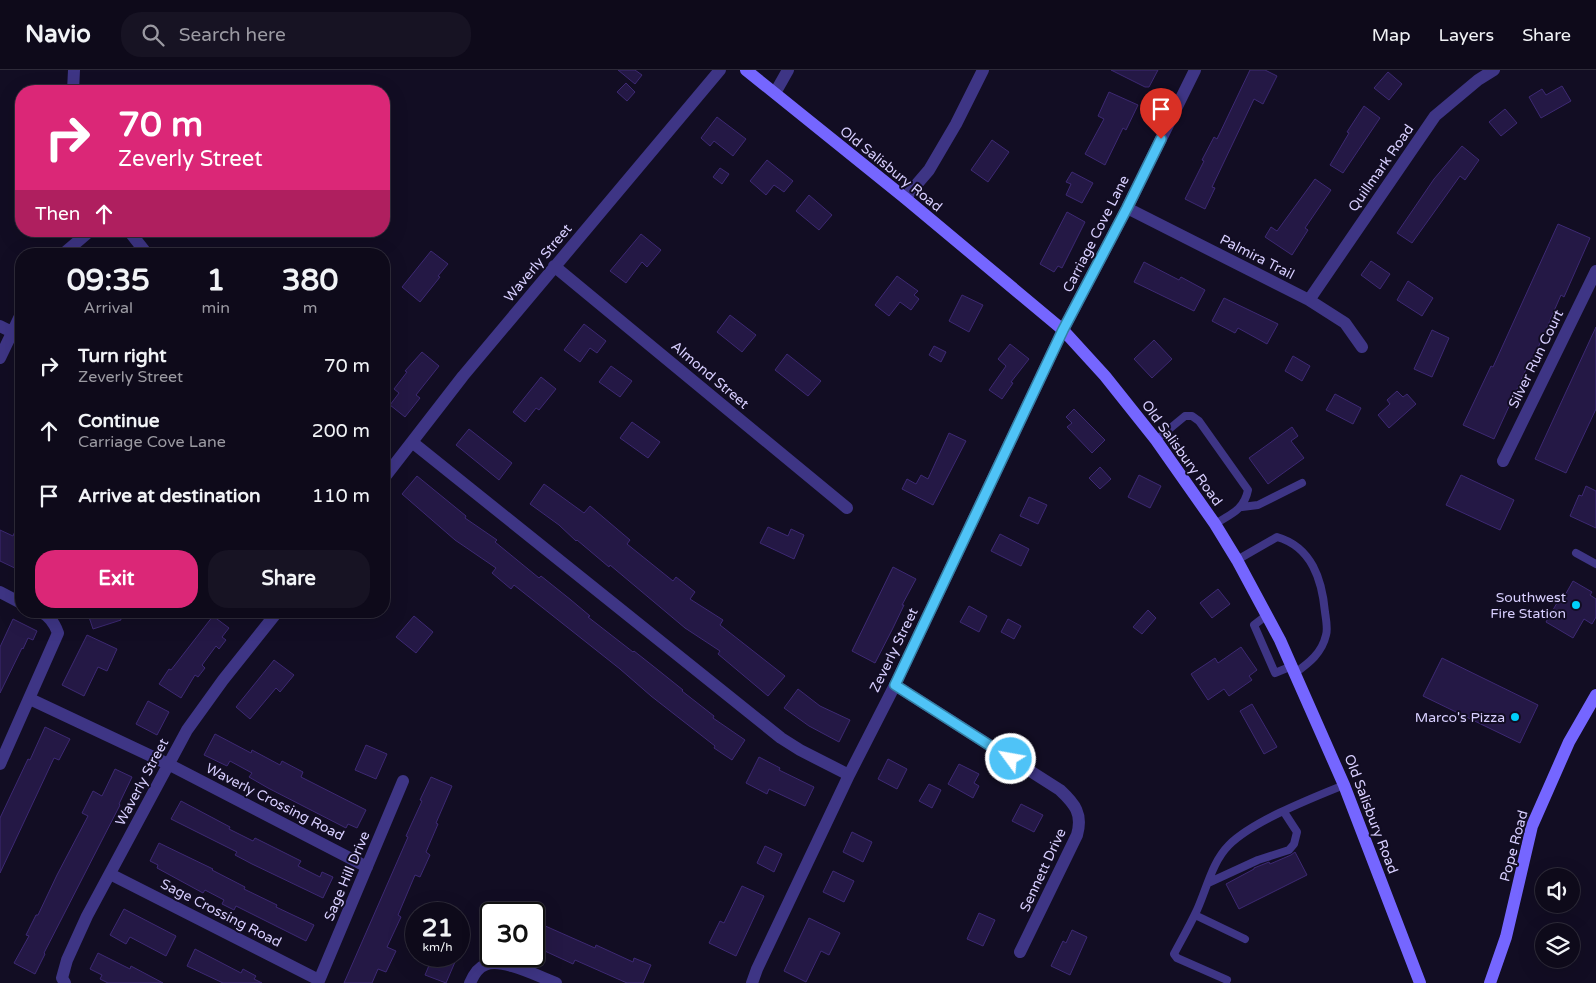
<!DOCTYPE html>
<html lang="en">
<head>
<meta charset="utf-8">
<style>
	:root { --surface:#0e0a1a; --page:#171323; --text:#f1f3f6; --muted:#9b9aa2; --line:#2e2b39; --accent:#db2777 }
	body { margin:0; font-family:"Varela Round",sans-serif; background:var(--page); color:var(--text); height:100vh; display:flex; flex-direction:column; font-size:19px; white-space:nowrap }
	* { box-sizing:border-box; margin:0 }
	p { font-size:16px; color:var(--muted) }
	.icon { flex:none; width:28px; height:28px; fill:none; stroke:currentColor; stroke-width:2; stroke-linecap:round; stroke-linejoin:round }
	.map { position:relative; flex:1; overflow:hidden }
	.sheet { position:absolute; left:15px; top:178px; width:375px; height:370px; display:flex; flex-direction:column; background:var(--surface); border-radius:20px; box-shadow:0 5px 20px #0002,0 0 0 1px var(--line) }
	.sheet>* { flex:none }
	.hud { position:absolute; left:15px; top:15px; width:375px; height:152px; border-radius:20px; box-shadow:0 5px 20px #0002,0 0 0 1px var(--line); background:#db2777; color:#fff; overflow:hidden }
	.tools { position:absolute; left:1535px; top:798px; display:grid; gap:10px }
	.tools a { display:grid; place-items:center; width:45px; height:45px; border-radius:50%; background:var(--surface); box-shadow:0 5px 20px #0002,0 0 0 1px var(--line); font-size:25px }
	.speed { position:absolute; left:405px; top:832px; display:flex; gap:10px; font-size:25px; font-weight:700; text-align:center }
	.speed>* { display:grid; place-content:center; width:65px; height:65px; border-radius:50%; background:var(--surface); box-shadow:0 5px 20px #0002,0 0 0 1px var(--line); line-height:1 }
	.speed small { font-size:12px; font-weight:400 }
	.speed .limit { border:2px solid #111; border-radius:8px; background:#fff; color:#111 }
	.pin { position:absolute; display:grid; place-items:center; width:42px; height:42px; color:#fff; margin:-51px -21px; border-radius:50% 50% 50% 0; rotate:-45deg; box-shadow:0 0 5px #0007 }
	.pin .icon { rotate:45deg }
	.me { position:absolute; width:55px; margin:-28px; rotate:302deg; stroke-linejoin:round; filter:drop-shadow(0 0 4px #0008) }
	.turn { display:flex; align-items:center; gap:18px; height:105px; padding:0 20px; font-size:22px }
	.turn .icon { width:65px; height:65px; stroke-width:2.5 }
	.turn b { display:block; font-size:35px; line-height:42px }
	.then { display:flex; align-items:center; height:48px; padding:0 20px; background:#0003; gap:10px; font-size:19px }
	.eta { display:flex; justify-content:space-evenly; align-items:center; height:85px; text-align:center }
	.eta b { font-size:30px; font-weight:700; line-height:35px }
	.action { display:flex; gap:10px; margin-top:auto; padding:10px 20px }
	.action a { flex:1; height:58px; border-radius:20px; background:var(--accent); color:#fff; font-size:20px; font-weight:700; line-height:58px; text-align:center }
	.action a+a { background:var(--page); color:var(--text) }
	ul { padding:0; list-style:none }
	li { display:flex; align-items:center; gap:15px; height:65px; padding:0 20px }
	li div { flex:1 }
	li b { display:block; font-size:19px }
	li em { font-style:normal }
	header { display:flex; align-items:center; gap:30px; box-sizing:border-box; height:70px; padding:0 25px; background:var(--surface); border-bottom:1px solid var(--line) }
	header strong { font-size:24px }
	nav { display:flex; gap:28px; margin-inline-start:auto; font-size:18px }
	.search { width:350px; height:45px; background:var(--page); display:flex; align-items:center; gap:12px; box-sizing:border-box; padding:0 18px; border-radius:20px; color:var(--muted); font-size:19px }
	.map>svg:first-child { display:block }
	.building { fill:#241845; stroke:#3d2973 }
	.lines { fill:none; stroke-linecap:round; stroke-linejoin:round }
	.lane { stroke:#3e3585; stroke-width:8 }
	.street { stroke:#3e3585; stroke-width:12 }
	.secondary { stroke:#7566ff; stroke-width:12 }
	.route-casing { stroke:#337fa1; stroke-width:12 }
	.route { stroke:#4fc3f7; stroke-width:9 }
	.poi-dot { fill:#00cffa; stroke:#120d23; stroke-width:2 }
	.labels { text-anchor:middle; dominant-baseline:central; stroke-width:4; stroke-linejoin:round; paint-order:stroke }
	.street-label { font-size:14px; fill:#d8cfff; stroke:#120d23 }
	.poi-label { font-size:14px; fill:#d8cfff; stroke:#120d23; text-anchor:end }
</style>
</head>
<body>
<header>
<strong>Navio</strong>
<div class="search"><svg class="icon" aria-label="search" viewBox="0 0 24 24"><circle cx="10" cy="10" r="6"/><path d="M15 15l6 6"/></svg>Search here</div>
<nav><a>Map</a><a>Layers</a><a>Share</a></nav>
</header>
<div class="map">
<svg width="1596" height="913" viewBox="0 0 1596 913">
	<rect width="100%" height="100%" fill="#120d23"/>
	<path class="building" d="M 618,0 L 635,0 L 642,5 L 635,14 Z
		M 1111,0 L 1158,0 L 1149,17 L 1145,17 Z
		M 1250,0 L 1265,0 L 1277,6 L 1263,34 L 1254,29 L 1212,117 L 1215,118 L 1205,139 L 1185,129 L 1204,91 L 1202,90 L 1214,67 L 1217,69 Z
		M 1388,2 L 1402,14 L 1389,30 L 1374,18 Z
		M 626,13 L 635,22 L 627,31 L 617,22 Z
		M 1562,16 L 1571,31 L 1541,48 L 1529,27 L 1542,19 L 1546,25 Z
		M 1109,22 L 1138,35 L 1126,60 L 1123,58 L 1105,95 L 1085,84 L 1104,49 L 1098,46 Z
		M 1364,36 L 1380,48 L 1343,103 L 1330,95 L 1349,63 L 1347,62 Z
		M 1505,39 L 1517,53 L 1501,66 L 1489,52 Z
		M 717,47 L 746,69 L 733,86 L 714,71 L 710,76 L 701,68 Z
		M 992,70 L 1009,82 L 988,112 L 971,100 Z
		M 1462,76 L 1479,90 L 1465,110 L 1460,106 L 1412,173 L 1397,163 L 1434,109 Z
		M 767,90 L 793,111 L 784,122 L 774,115 L 766,125 L 750,111 Z
		M 720,98 L 729,104 L 722,114 L 713,107 Z
		M 1072,102 L 1093,113 L 1082,133 L 1066,125 L 1071,114 L 1066,112 Z
		M 1315,109 L 1331,120 L 1305,158 L 1308,160 L 1292,185 L 1265,167 L 1271,157 L 1277,161 Z
		M 809,125 L 832,145 L 819,160 L 796,141 Z
		M 1067,142 L 1085,152 L 1062,198 L 1058,196 L 1054,202 L 1040,194 Z
		M 1558,154 L 1590,168 L 1564,227 L 1561,225 L 1530,296 L 1528,295 L 1494,369 L 1463,355 L 1491,296 L 1493,297 Z
		M 641,164 L 661,180 L 647,197 L 642,192 L 626,213 L 610,201 Z
		M 431,181 L 448,194 L 438,206 L 440,207 L 420,232 L 402,217 Z
		M 1371,191 L 1390,204 L 1380,219 L 1361,205 Z
		M 1144,192 L 1179,210 L 1181,207 L 1205,220 L 1194,241 L 1134,212 Z
		M 897,206 L 918,221 L 914,225 L 919,229 L 911,240 L 900,232 L 889,246 L 875,235 Z
		M 1408,211 L 1433,228 L 1422,246 L 1397,230 Z
		M 962,225 L 983,235 L 969,262 L 949,251 Z
		M 1224,228 L 1278,254 L 1267,274 L 1238,258 L 1235,263 L 1212,251 Z
		M 730,245 L 756,265 L 742,282 L 717,262 Z
		M 584,254 L 606,271 L 597,283 L 590,278 L 580,292 L 564,280 Z
		M 1596,257 L 1596,339 L 1566,403 L 1535,389 Z
		M 1432,260 L 1449,268 L 1432,307 L 1414,299 Z
		M 1154,270 L 1172,289 L 1152,308 L 1134,289 Z
		M 1010,274 L 1029,289 L 1011,312 L 1013,313 L 1002,329 L 989,320 L 1006,296 L 998,289 Z
		M 934,276 L 946,282 L 941,292 L 929,285 Z
		M 422,282 L 439,296 L 416,325 L 420,328 L 405,347 L 390,335 L 399,323 L 394,319 L 407,302 L 405,301 Z
		M 787,284 L 821,311 L 808,326 L 775,300 Z
		M 1293,286 L 1310,296 L 1302,311 L 1285,301 Z
		M 611,296 L 632,311 L 620,327 L 599,312 Z
		M 541,307 L 556,319 L 539,340 L 536,338 L 525,352 L 513,342 Z
		M 1397,321 L 1403,327 L 1407,324 L 1416,334 L 1389,358 L 1378,345 L 1390,334 L 1387,330 Z
		M 1335,324 L 1361,338 L 1353,354 L 1326,340 Z
		M 1074,339 L 1105,370 L 1092,383 L 1067,357 L 1072,353 L 1066,347 Z
		M 632,352 L 660,372 L 648,388 L 620,368 Z
		M 1292,357 L 1298,366 L 1291,371 L 1304,388 L 1268,414 L 1249,388 Z
		M 469,359 L 512,393 L 499,410 L 456,375 Z
		M 949,363 L 966,371 L 933,435 L 902,419 L 907,409 L 916,414 L 921,405 L 928,409 Z
		M 1100,397 L 1111,409 L 1100,419 L 1089,408 Z
		M 1139,405 L 1161,416 L 1150,438 L 1128,427 Z
		M 1461,405 L 1514,430 L 1500,460 L 1446,435 Z
		M 417,406 L 466,446 L 465,448 L 497,470 L 495,472 L 539,508 L 541,506 L 571,530 L 590,546 L 588,547 L 633,582 L 634,581 L 653,596 L 683,620 L 682,621 L 714,646 L 713,648 L 745,670 L 732,690 L 714,678 L 715,676 L 651,626 L 620,599 L 514,515 L 511,519 L 492,503 L 496,498 L 455,470 L 402,424 Z
		M 544,414 L 584,443 L 590,436 L 630,470 L 627,474 L 673,511 L 676,507 L 695,522 L 690,529 L 723,550 L 720,555 L 785,606 L 768,626 L 718,584 L 720,581 L 685,558 L 610,495 L 609,497 L 577,470 L 576,471 L 559,455 L 530,434 Z
		M 1586,416 L 1596,421 L 1596,458 L 1570,446 L 1579,425 L 1582,426 Z
		M 1029,427 L 1047,435 L 1038,454 L 1020,446 Z
		M 21,447 L 21,501 L 0,491 L 0,460 L 13,466 Z
		M 768,457 L 788,466 L 791,459 L 804,465 L 794,489 L 760,473 Z
		M 1000,464 L 1029,479 L 1021,496 L 991,481 Z
		M 893,497 L 916,509 L 902,535 L 904,535 L 893,558 L 875,593 L 852,581 Z
		M 1573,511 L 1592,522 L 1590,525 L 1596,529 L 1596,547 L 1592,554 L 1584,549 L 1573,568 L 1546,552 L 1561,526 L 1564,527 Z
		M 1218,519 L 1230,534 L 1212,548 L 1200,533 Z
		M 969,536 L 987,546 L 979,562 L 960,552 Z
		M 1148,540 L 1156,548 L 1142,564 L 1133,557 Z
		M 87,541 L 119,541 L 121,550 L 93,559 Z
		M 213,546 L 229,558 L 222,567 L 226,570 L 219,579 L 216,576 L 202,595 L 205,598 L 198,607 L 195,605 L 181,628 L 159,614 L 169,599 L 171,600 Z
		M 414,546 L 433,562 L 416,583 L 396,567 Z
		M 13,549 L 37,561 L 33,570 L 28,568 L 23,579 L 22,578 L 0,623 L 0,577 Z
		M 1008,549 L 1021,556 L 1014,569 L 1001,562 Z
		M 87,565 L 117,579 L 107,601 L 98,597 L 84,626 L 62,615 Z
		M 1241,577 L 1257,600 L 1249,606 L 1252,610 L 1229,626 L 1224,619 L 1208,630 L 1191,604 L 1215,588 L 1218,593 Z
		M 1442,588 L 1538,635 L 1520,673 L 1423,626 Z
		M 274,590 L 294,605 L 280,622 L 276,618 L 250,649 L 236,637 Z
		M 798,619 L 820,636 L 850,650 L 839,672 L 809,656 L 784,638 Z
		M 148,631 L 169,642 L 157,665 L 136,654 Z
		M 1252,634 L 1277,677 L 1264,684 L 1240,641 Z
		M 45,657 L 70,669 L 59,690 L 54,688 L 0,803 L 0,748 L 28,689 L 30,690 Z
		M 215,664 L 251,683 L 252,680 L 280,695 L 282,691 L 303,702 L 301,707 L 366,740 L 357,758 L 348,754 L 346,758 L 268,718 L 249,707 L 252,703 L 230,691 L 227,696 L 204,685 Z
		M 366,675 L 387,684 L 376,709 L 355,700 Z
		M 759,687 L 780,698 L 779,700 L 814,717 L 805,736 L 769,719 L 767,724 L 746,713 Z
		M 888,689 L 907,699 L 897,719 L 878,709 Z
		M 959,694 L 979,704 L 974,713 L 979,716 L 973,728 L 948,714 Z
		M 115,699 L 132,707 L 119,734 L 120,735 L 44,883 L 45,884 L 35,904 L 14,893 L 29,866 L 26,865 L 36,845 L 38,845 L 57,805 L 88,746 L 82,743 L 93,721 L 102,726 Z
		M 431,707 L 452,716 L 436,753 L 438,754 L 426,782 L 430,785 L 420,807 L 415,805 L 398,845 L 401,847 L 387,877 L 396,881 L 386,902 L 378,899 L 372,913 L 344,913 L 408,767 L 406,766 L 422,731 L 420,730 Z
		M 929,714 L 941,720 L 932,738 L 919,731 Z
		M 181,731 L 230,757 L 229,759 L 253,771 L 255,768 L 301,791 L 298,796 L 320,807 L 322,802 L 333,807 L 323,828 L 252,794 L 235,785 L 237,782 L 171,749 Z
		M 1021,734 L 1043,745 L 1034,762 L 1012,751 Z
		M 852,762 L 872,772 L 863,792 L 843,782 Z
		M 159,773 L 213,799 L 212,800 L 245,817 L 244,819 L 277,835 L 276,837 L 314,855 L 306,871 L 236,836 L 234,840 L 222,834 L 224,830 L 205,820 L 203,823 L 157,798 L 158,795 L 150,791 Z
		M 765,776 L 782,784 L 774,802 L 757,793 Z
		M 1295,782 L 1307,805 L 1239,839 L 1226,814 L 1254,799 L 1254,798 L 1269,792 L 1270,794 L 1291,785 Z
		M 833,801 L 854,811 L 844,832 L 823,822 Z
		M 742,816 L 764,826 L 736,886 L 709,873 L 720,851 L 724,853 Z
		M 124,839 L 176,866 L 166,886 L 130,867 L 126,874 L 110,865 Z
		M 979,843 L 995,850 L 983,876 L 967,869 Z
		M 809,848 L 840,863 L 829,885 L 821,881 L 806,912 L 784,901 Z
		M 534,851 L 595,878 L 596,875 L 633,892 L 634,888 L 651,895 L 643,913 L 627,913 L 575,890 L 573,894 L 534,876 Z
		M 1072,860 L 1087,867 L 1070,905 L 1051,896 L 1063,871 L 1066,873 Z
		M 195,879 L 241,903 L 243,899 L 256,906 L 254,909 L 262,913 L 223,913 L 187,896 Z
		M 98,883 L 130,899 L 131,896 L 163,913 L 108,913 L 100,909 L 102,905 L 90,899 Z
		M 433,886 L 441,886 L 455,892 L 446,913 L 425,905 Z"/>
	<g class="lines">
		<path class="lane" d="M 1156,370 L 1185,346 L 1192,346 L 1199,351 L 1248,420 C 1244,440 1231,444 1215,454
			M 1242,437 L 1258,435 L 1302,413
			M 1576,483 L 1596,494
			M 1237,490 L 1277,467 C 1312,477 1322,510 1325,542 C 1326,549 1328,559 1326,565 C 1322,583 1309,593 1295,603
			M 1267,545 L 1254,555 L 1275,603 L 1292,596
			M 1208,813 L 1258,790 L 1289,780 L 1294,774 L 1297,762 L 1284,742
			M 1195,845 L 1245,869
			M 1227,910 L 1177,888 L 1174,884 C 1182,869 1190,855 1197,840 C 1207,818 1212,792 1229,775 C 1253,751 1312,728 1344,715"/>
		<path class="street" d="M 73,21 L 74,0
			M 775,23 L 788,0
			M 905,128 L 929,100 L 956,54 L 983,0
			M 1127,138 L 1309,230 L 1345,253 L 1362,277
			M 129,161 L 147,184
			M 63,184 L 90,161
			M 554,196 L 847,438
			M 1309,230 L 1435,46 L 1478,10 L 1494,0
			M 0,256 L 12,262
			M 0,288 L 21,244
			M 412,372 L 781,668 L 800,680 L 849,705
			M 1503,391 L 1596,201
			M 384,408 L 463,306 L 720,0
			M 0,522 L 21,533
			M 895,615 L 1060,720 C 1075,734 1083,744 1077,765 L 1020,882
			M 30,629 L 168,694 L 367,797
			M 0,694 L 58,563 C 54,552 49,546 39,541
			M 110,804 L 319,910
			M 65,913 L 62,908 L 67,890 L 87,846 L 187,660 L 223,610 L 278,541
			M 318,913 L 403,711
			M 470,913 C 473,906 477,898 485,895 C 501,887 540,907 556,913
			M 752,913 L 757,899 L 849,705 L 895,615 L 1063,260 L 1127,138 L 1195,0"/>
		<path class="secondary" d="M 746,0 L 905,128 L 1063,260 L 1105,306 L 1156,370 L 1215,454 L 1237,490 L 1280,570 L 1344,715 L 1420,913
			M 1490,913 L 1506,867 L 1532,756 L 1569,672 L 1596,625"/>
	</g>
	<g class="lines">
		<defs>
			<path id="route" d="M 1011,689 L 895,615 L 1063,260 L 1127,138 L 1161,69"/>
		</defs>
		<use href="#route" class="route-casing"/>
		<use href="#route" class="route"/>
	</g>
	<g class="poi-dot">
		<circle cx="1576" cy="535" r="5"/>
		<circle cx="1515" cy="647" r="5"/>
	</g>
	<g class="labels">
		<g class="street-label">
			<text transform="translate(1381 98) rotate(-55)">Quillmark Road</text>
			<text transform="translate(891 99) rotate(39)">Old Salisbury Road</text>
			<text transform="translate(1096 164) rotate(-63)">Carriage Cove Lane</text>
			<text transform="translate(1257 187) rotate(27)">Palmira Trail</text>
			<text transform="translate(538 193) rotate(-50)">Waverly Street</text>
			<text transform="translate(1536 289) rotate(-64)">Silver Run Court</text>
			<text transform="translate(710 305) rotate(40)">Almond Street</text>
			<text transform="translate(1182 383) rotate(54)">Old Salisbury Road</text>
			<text transform="translate(894 580) rotate(-64)">Zeverly Street</text>
			<text transform="translate(142 712) rotate(-62)">Waverly Street</text>
			<text transform="translate(275 732) rotate(27)">Waverly Crossing Road</text>
			<text transform="translate(1371 744) rotate(69)">Old Salisbury Road</text>
			<text transform="translate(1514 776) rotate(-75)">Pope Road</text>
			<text transform="translate(1043 800) rotate(-65)">Sennett Drive</text>
			<text transform="translate(347 806) rotate(-67)">Sage Hill Drive</text>
			<text transform="translate(221 843) rotate(27)">Sage Crossing Road</text>
		</g>
		<g class="poi-label">
			<text x="1566" y="527">Southwest<tspan x="1566" dy="16">Fire Station</tspan></text>
			<text x="1505" y="647">Marco's Pizza</text>
		</g>
	</g>
</svg>
<div class="tools">
<a><svg class="icon" aria-label="sound" viewBox="0 0 24 24"><path d="M4 9h4l5-4v14l-5-4H4zM17 9q2 3 0 6"/></svg></a>
<a><svg class="icon" aria-label="layers" viewBox="0 0 24 24"><path d="M12 4l9 5-9 5-9-5zM3 14l9 5 9-5"/></svg></a>
</div>
<div class="speed"><div>21<small>km/h</small></div><div class="limit">30</div></div>
<div class="pin" style="left:1161px;top:69px;background:#d93025"><svg class="icon" aria-label="arrive" viewBox="0 0 24 24"><path d="M6 21V4h12l-3 4 3 4H6"/></svg></div>
<svg class="me" style="left:1011px;top:689px" viewBox="-20 -20 40 40"><circle r="17" fill="#4fc3f7" stroke="#fff" stroke-width="3"/><path d="M0-11L8 9 0 5-8 9z" fill="#fff"/></svg>
<div class="hud">
<div class="turn"><svg class="icon" aria-label="right" viewBox="0 0 24 24"><path d="M7 20v-9h11M14 6l5 5-5 5"/></svg><div><b>70 m</b>Zeverly Street</div></div>
<div class="then">Then<svg class="icon" aria-label="ahead" viewBox="0 0 24 24"><path d="M12 20V5M6 11l6-6 6 6"/></svg></div>
</div>
<section class="sheet">
<div class="eta">
<div><b>09:35</b><p>Arrival</p></div>
<div><b>1</b><p>min</p></div>
<div><b>380</b><p>m</p></div>
</div>
<ul>
<li><svg class="icon" aria-label="right" viewBox="0 0 24 24"><path d="M7 20v-9h11M14 6l5 5-5 5"/></svg><div><b>Turn right</b><p>Zeverly Street</p></div><em>70 m</em></li>
<li><svg class="icon" aria-label="ahead" viewBox="0 0 24 24"><path d="M12 20V5M6 11l6-6 6 6"/></svg><div><b>Continue</b><p>Carriage Cove Lane</p></div><em>200 m</em></li>
<li><svg class="icon" aria-label="arrive" viewBox="0 0 24 24"><path d="M6 21V4h12l-3 4 3 4H6"/></svg><div><b>Arrive at destination</b></div><em>110 m</em></li>
</ul>
<div class="action"><a>Exit</a><a>Share</a></div>
</section>
</div>
</body>
</html>
